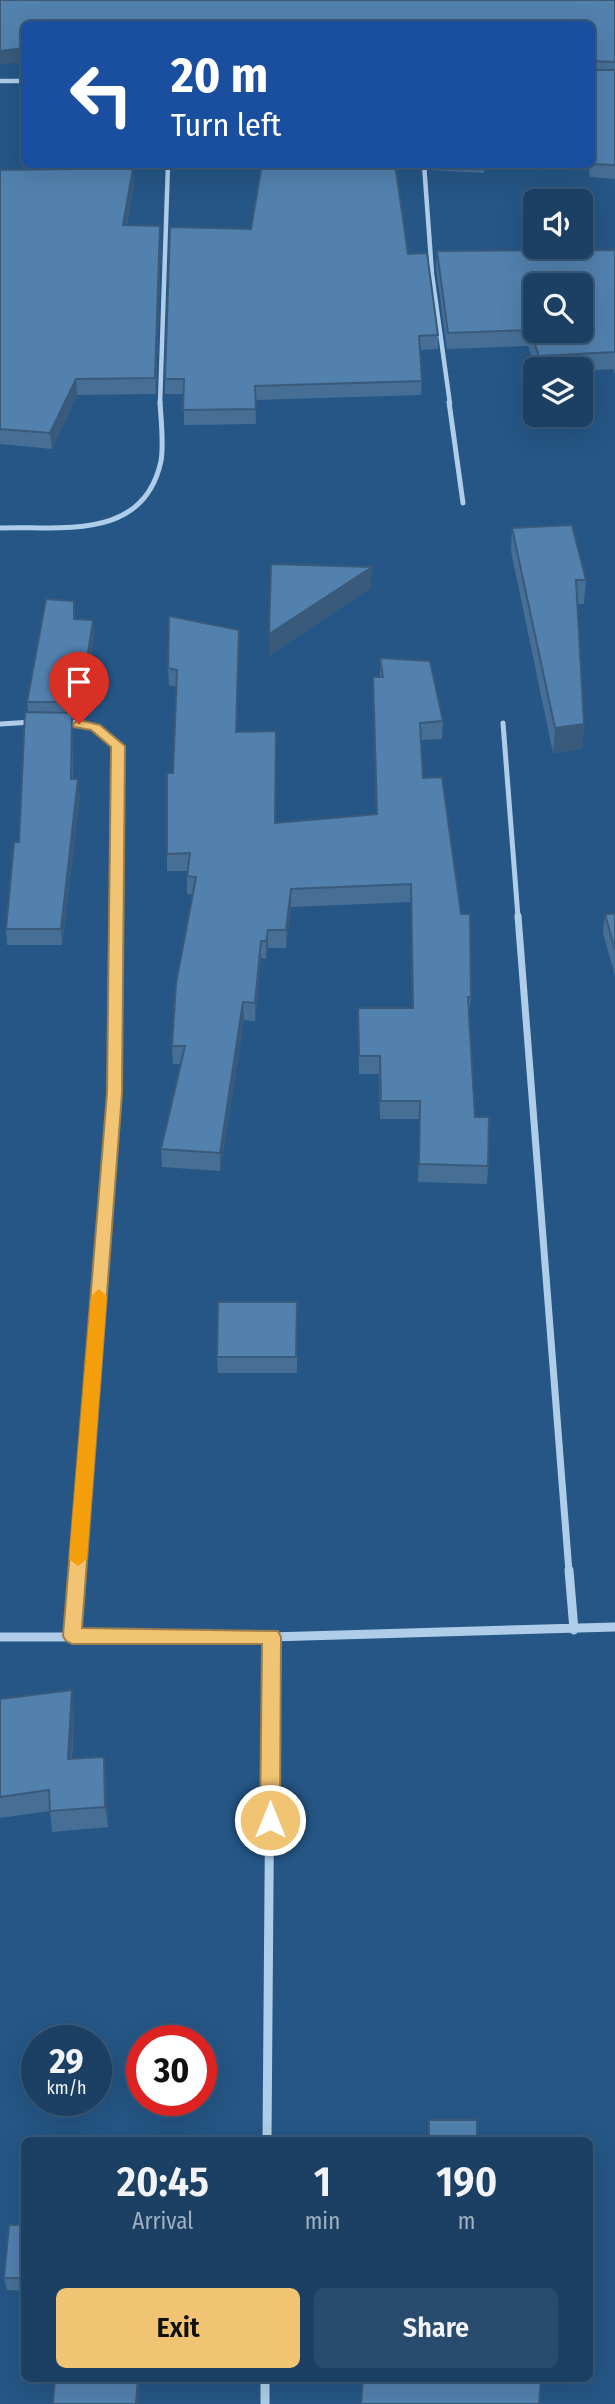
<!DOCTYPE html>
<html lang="en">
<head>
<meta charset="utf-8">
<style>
	:root { --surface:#1c4064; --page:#294b6d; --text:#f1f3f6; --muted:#a0afbf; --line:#3a5978; --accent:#f1c474 }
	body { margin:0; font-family:"Fira Sans Condensed",sans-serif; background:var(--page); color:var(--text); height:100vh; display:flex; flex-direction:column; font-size:26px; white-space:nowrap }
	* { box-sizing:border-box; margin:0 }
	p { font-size:23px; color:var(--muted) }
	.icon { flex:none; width:38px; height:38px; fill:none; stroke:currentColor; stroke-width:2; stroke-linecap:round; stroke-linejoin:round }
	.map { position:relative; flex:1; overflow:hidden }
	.drawer { position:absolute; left:21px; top:2137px; width:572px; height:245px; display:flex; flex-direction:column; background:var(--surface); border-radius:10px; box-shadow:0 7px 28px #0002,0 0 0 2px var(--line) }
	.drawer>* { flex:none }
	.guide { position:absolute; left:21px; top:21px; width:574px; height:147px; border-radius:10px; box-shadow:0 7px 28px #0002,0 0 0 2px var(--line); background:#1a4fa0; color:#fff; overflow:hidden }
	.controls { position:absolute; left:523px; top:189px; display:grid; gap:14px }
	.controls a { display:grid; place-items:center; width:70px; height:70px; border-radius:10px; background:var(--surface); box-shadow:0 7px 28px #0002,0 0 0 2px var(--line); font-size:35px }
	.speed { position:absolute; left:21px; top:2025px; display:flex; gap:14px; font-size:35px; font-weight:700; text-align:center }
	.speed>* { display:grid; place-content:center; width:91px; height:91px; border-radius:50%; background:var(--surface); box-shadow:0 7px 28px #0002,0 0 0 2px var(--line); line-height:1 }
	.speed small { font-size:18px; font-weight:400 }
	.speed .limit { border:10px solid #d22; background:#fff; color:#111 }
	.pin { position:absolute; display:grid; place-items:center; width:60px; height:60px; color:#fff; margin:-72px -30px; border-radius:50% 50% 50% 0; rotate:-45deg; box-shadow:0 0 7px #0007 }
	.pin .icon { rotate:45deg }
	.me { position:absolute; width:77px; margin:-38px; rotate:0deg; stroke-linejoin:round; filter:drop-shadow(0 0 5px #0008) }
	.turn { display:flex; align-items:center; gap:24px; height:147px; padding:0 35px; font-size:32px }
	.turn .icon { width:91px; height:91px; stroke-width:2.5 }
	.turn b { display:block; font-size:49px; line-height:60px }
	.eta { display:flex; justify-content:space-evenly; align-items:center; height:119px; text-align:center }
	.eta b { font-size:42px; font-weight:600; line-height:49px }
	.action { display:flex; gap:14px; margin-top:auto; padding:14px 35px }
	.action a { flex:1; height:80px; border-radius:10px; background:var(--accent); color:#111; font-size:28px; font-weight:600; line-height:80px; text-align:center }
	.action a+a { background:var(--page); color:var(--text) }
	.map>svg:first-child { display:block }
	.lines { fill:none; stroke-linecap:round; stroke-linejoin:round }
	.minor-far3 { stroke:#afcde8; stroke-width:4.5 }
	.minor-far2 { stroke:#afcde8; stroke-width:5 }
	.minor-far1 { stroke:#afcde8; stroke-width:7 }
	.minor { stroke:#afcde8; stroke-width:9 }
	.wall { fill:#476f96 }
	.shaded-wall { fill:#395a7a }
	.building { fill:#5281ae; stroke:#395a7a; stroke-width:2; fill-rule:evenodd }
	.route { fill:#f1c474; stroke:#9d7f4b; stroke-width:2 }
	.slow { fill:#f59e0b }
</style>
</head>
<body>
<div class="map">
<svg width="615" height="2404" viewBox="0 0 615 2404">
	<rect width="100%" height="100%" fill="#255685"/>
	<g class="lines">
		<path class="minor-far3" d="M 0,81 L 24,81
			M 424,164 L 432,274 L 450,404
			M 160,404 L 168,164"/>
		<path class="minor-far2" d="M 449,402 L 463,503
			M 0,528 C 63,526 144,541 161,461 C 164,443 161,421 160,402
			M 66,721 L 96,727 L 118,746 L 117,917
			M 503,723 L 518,917
			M 0,724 L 33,722"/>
		<path class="minor-far1" d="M 518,916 L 569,1572
			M 77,1572 L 115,1093 L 117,916"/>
		<path class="minor" d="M 569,1570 L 574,1630
			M 72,1636 L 77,1570
			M 0,1637 L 271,1637 L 615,1627
			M 267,2140 L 271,1637
			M 265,2378 L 265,2404"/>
	</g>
	<path class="wall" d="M 0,0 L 615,0 L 615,179 L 590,177 L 588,164 L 592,164 L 592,24 L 24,24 L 24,62 L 0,64 Z
		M 262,164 L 420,164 L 420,170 L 395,169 L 408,254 L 438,335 L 438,349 L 420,350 L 422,381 L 421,395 L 255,400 L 256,424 L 184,425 L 184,394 L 165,394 L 165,379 L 251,229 Z
		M 429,164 L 485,164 L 484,173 L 429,170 Z
		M 0,170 L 134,183 L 127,225 L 161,241 L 156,394 L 77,395 L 52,449 L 0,444 Z
		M 615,250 L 615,374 L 613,369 L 581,371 L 581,369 L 536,369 L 528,346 L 447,349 L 436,268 L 437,251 Z
		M 512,528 L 586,580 L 584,604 L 577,604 L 584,724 L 582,749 L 553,753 L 511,551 Z
		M 75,619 L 93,620 L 94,635 L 87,682 L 74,682 L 74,718 L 73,718 L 73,779 L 80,795 L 62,945 L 7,945 L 6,929 L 19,842 L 28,712 L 27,702 Z
		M 239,647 L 237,732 L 275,823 L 376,815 L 373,677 L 380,677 L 380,658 L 443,721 L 442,739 L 421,740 L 423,778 L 471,997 L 469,1015 L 475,1117 L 488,1166 L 487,1184 L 418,1182 L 420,1119 L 380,1119 L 379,1074 L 359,1074 L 358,1008 L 412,1008 L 411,902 L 291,907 L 286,948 L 268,948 L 266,959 L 261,958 L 255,1021 L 244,1020 L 220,1171 L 162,1167 L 161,1149 L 181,1064 L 173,1064 L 172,1046 L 192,894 L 187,894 L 187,871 L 167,871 L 167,854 L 173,773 L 176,687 L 169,685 L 168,668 Z
		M 605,914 L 615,914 L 615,976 L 603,933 Z
		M 297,1302 L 297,1373 L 218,1373 L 217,1357 Z
		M 0,1699 L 74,1711 L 72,1759 L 106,1778 L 108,1827 L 52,1832 L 50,1811 L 0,1818 Z
		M 24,2225 L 24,2291 L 7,2290 L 4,2278 Z"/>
	<path class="shaded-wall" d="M 24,48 L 24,62 L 0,64 L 0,51 Z
		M 133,168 L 134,183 L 124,240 L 123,225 Z
		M 160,226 L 161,241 L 156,394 L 155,378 Z
		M 76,379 L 77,395 L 52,449 L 50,433 Z
		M 372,567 L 371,588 L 269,656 L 269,634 Z
		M 93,620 L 94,635 L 87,682 L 86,666 Z
		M 239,630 L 239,647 L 236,749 L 236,732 Z
		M 73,666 L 74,682 L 74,718 L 72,702 Z
		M 72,713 L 73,728 L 72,795 L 71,779 Z
		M 584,724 L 582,749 L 553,753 L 555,728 Z
		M 78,779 L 80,795 L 62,945 L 61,929 Z
		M 291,889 L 291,907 L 286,948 L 286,930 Z
		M 268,930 L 268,948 L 266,959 L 266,941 Z
		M 261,941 L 261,958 L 255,1021 L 255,1003 Z
		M 243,1002 L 244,1020 L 220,1171 L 220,1153 Z
		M 72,1690 L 74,1711 L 70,1780 L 68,1759 Z
		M 104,1757 L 106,1778 L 108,1827 L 105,1807 Z
		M 138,2378 L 140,2378 L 139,2404 L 136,2404 Z"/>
	<path class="building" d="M 0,0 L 615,0 L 615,62 L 592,61 L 592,62 L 592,24 L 24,24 L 24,48 L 0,51 Z
		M 592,70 L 615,70 L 615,165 L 592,164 Z
		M 262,164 L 395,164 L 408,254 L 427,253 L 438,335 L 419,336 L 422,381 L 255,386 L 256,409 L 183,410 L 184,379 L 165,379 L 170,227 L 251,229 Z
		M 133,168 L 123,225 L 160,226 L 155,378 L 76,379 L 50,433 L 0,429 L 0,170 Z
		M 615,250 L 615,352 L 539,356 L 530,330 L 448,333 L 437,251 ZM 536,285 L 581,285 L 581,331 L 536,331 Z
		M 572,525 L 586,580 L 576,580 L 584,724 L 555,728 L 512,528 Z
		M 271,564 L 372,567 L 269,634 Z
		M 46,599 L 74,601 L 74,619 L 93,620 L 86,666 L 73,666 L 72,702 L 27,702 Z
		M 169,616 L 239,630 L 236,732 L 276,731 L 275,823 L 377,814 L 373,677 L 383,677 L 380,658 L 430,661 L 443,721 L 420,723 L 423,778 L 442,777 L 461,914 L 470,914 L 471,997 L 468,997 L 475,1117 L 489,1117 L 488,1166 L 419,1164 L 420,1101 L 381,1101 L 380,1056 L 359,1056 L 358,1008 L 413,1008 L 411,884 L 291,889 L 286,930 L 268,930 L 266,941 L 261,941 L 255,1003 L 243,1002 L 220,1153 L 161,1149 L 185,1046 L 172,1046 L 176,983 L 196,877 L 187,876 L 190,853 L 167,854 L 167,773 L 173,773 L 177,670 L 168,668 Z
		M 25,712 L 72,713 L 71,779 L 78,779 L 61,929 L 6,929 L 14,842 L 19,842 Z
		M 605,914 L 615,914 L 615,950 Z
		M 218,1302 L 297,1302 L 296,1357 L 217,1357 Z
		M 72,1690 L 68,1759 L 104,1757 L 105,1807 L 50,1811 L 49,1790 L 0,1797 L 0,1699 Z
		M 429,2120 L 477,2120 L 477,2140 L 429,2140 Z
		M 9,2225 L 24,2225 L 24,2278 L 4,2278 Z
		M 55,2378 L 138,2378 L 136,2404 L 53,2404 Z
		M 363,2378 L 541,2378 L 539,2404 L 361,2404 Z"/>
	<path class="route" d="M 79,720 L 100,725 L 125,746 L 122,1093 L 82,1628 L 278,1631 L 281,1637 L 280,1820 L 277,1826 L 270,1828 L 263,1826 L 260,1820 L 262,1644 L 72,1644 L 66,1641 L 63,1636 L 107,1093 L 111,747 L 91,730 L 74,727 L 73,724 Z"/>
	<path class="slow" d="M 99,1289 L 107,1296 L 87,1559 L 78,1566 L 69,1559 L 91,1296 Z"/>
</svg>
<div class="controls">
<a><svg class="icon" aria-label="sound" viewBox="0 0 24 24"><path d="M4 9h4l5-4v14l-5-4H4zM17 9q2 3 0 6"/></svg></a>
<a><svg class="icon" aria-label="search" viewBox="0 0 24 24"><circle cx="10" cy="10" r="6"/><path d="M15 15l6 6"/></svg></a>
<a><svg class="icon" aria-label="layers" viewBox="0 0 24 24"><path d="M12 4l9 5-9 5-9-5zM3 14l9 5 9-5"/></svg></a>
</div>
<div class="speed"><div>29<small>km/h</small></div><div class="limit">30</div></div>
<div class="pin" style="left:79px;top:724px;background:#d93025"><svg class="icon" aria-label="arrive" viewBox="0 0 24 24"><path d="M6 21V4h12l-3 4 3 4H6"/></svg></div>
<svg class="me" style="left:270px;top:1820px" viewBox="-20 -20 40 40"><circle r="17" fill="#f1c474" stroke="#fff" stroke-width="3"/><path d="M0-11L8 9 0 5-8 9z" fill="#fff"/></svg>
<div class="guide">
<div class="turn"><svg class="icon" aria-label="left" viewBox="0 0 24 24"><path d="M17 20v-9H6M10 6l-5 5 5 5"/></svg><div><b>20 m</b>Turn left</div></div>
</div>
<section class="drawer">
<div class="eta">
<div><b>20:45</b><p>Arrival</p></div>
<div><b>1</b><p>min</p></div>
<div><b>190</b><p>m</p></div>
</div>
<div class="action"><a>Exit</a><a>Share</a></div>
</section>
</div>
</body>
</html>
